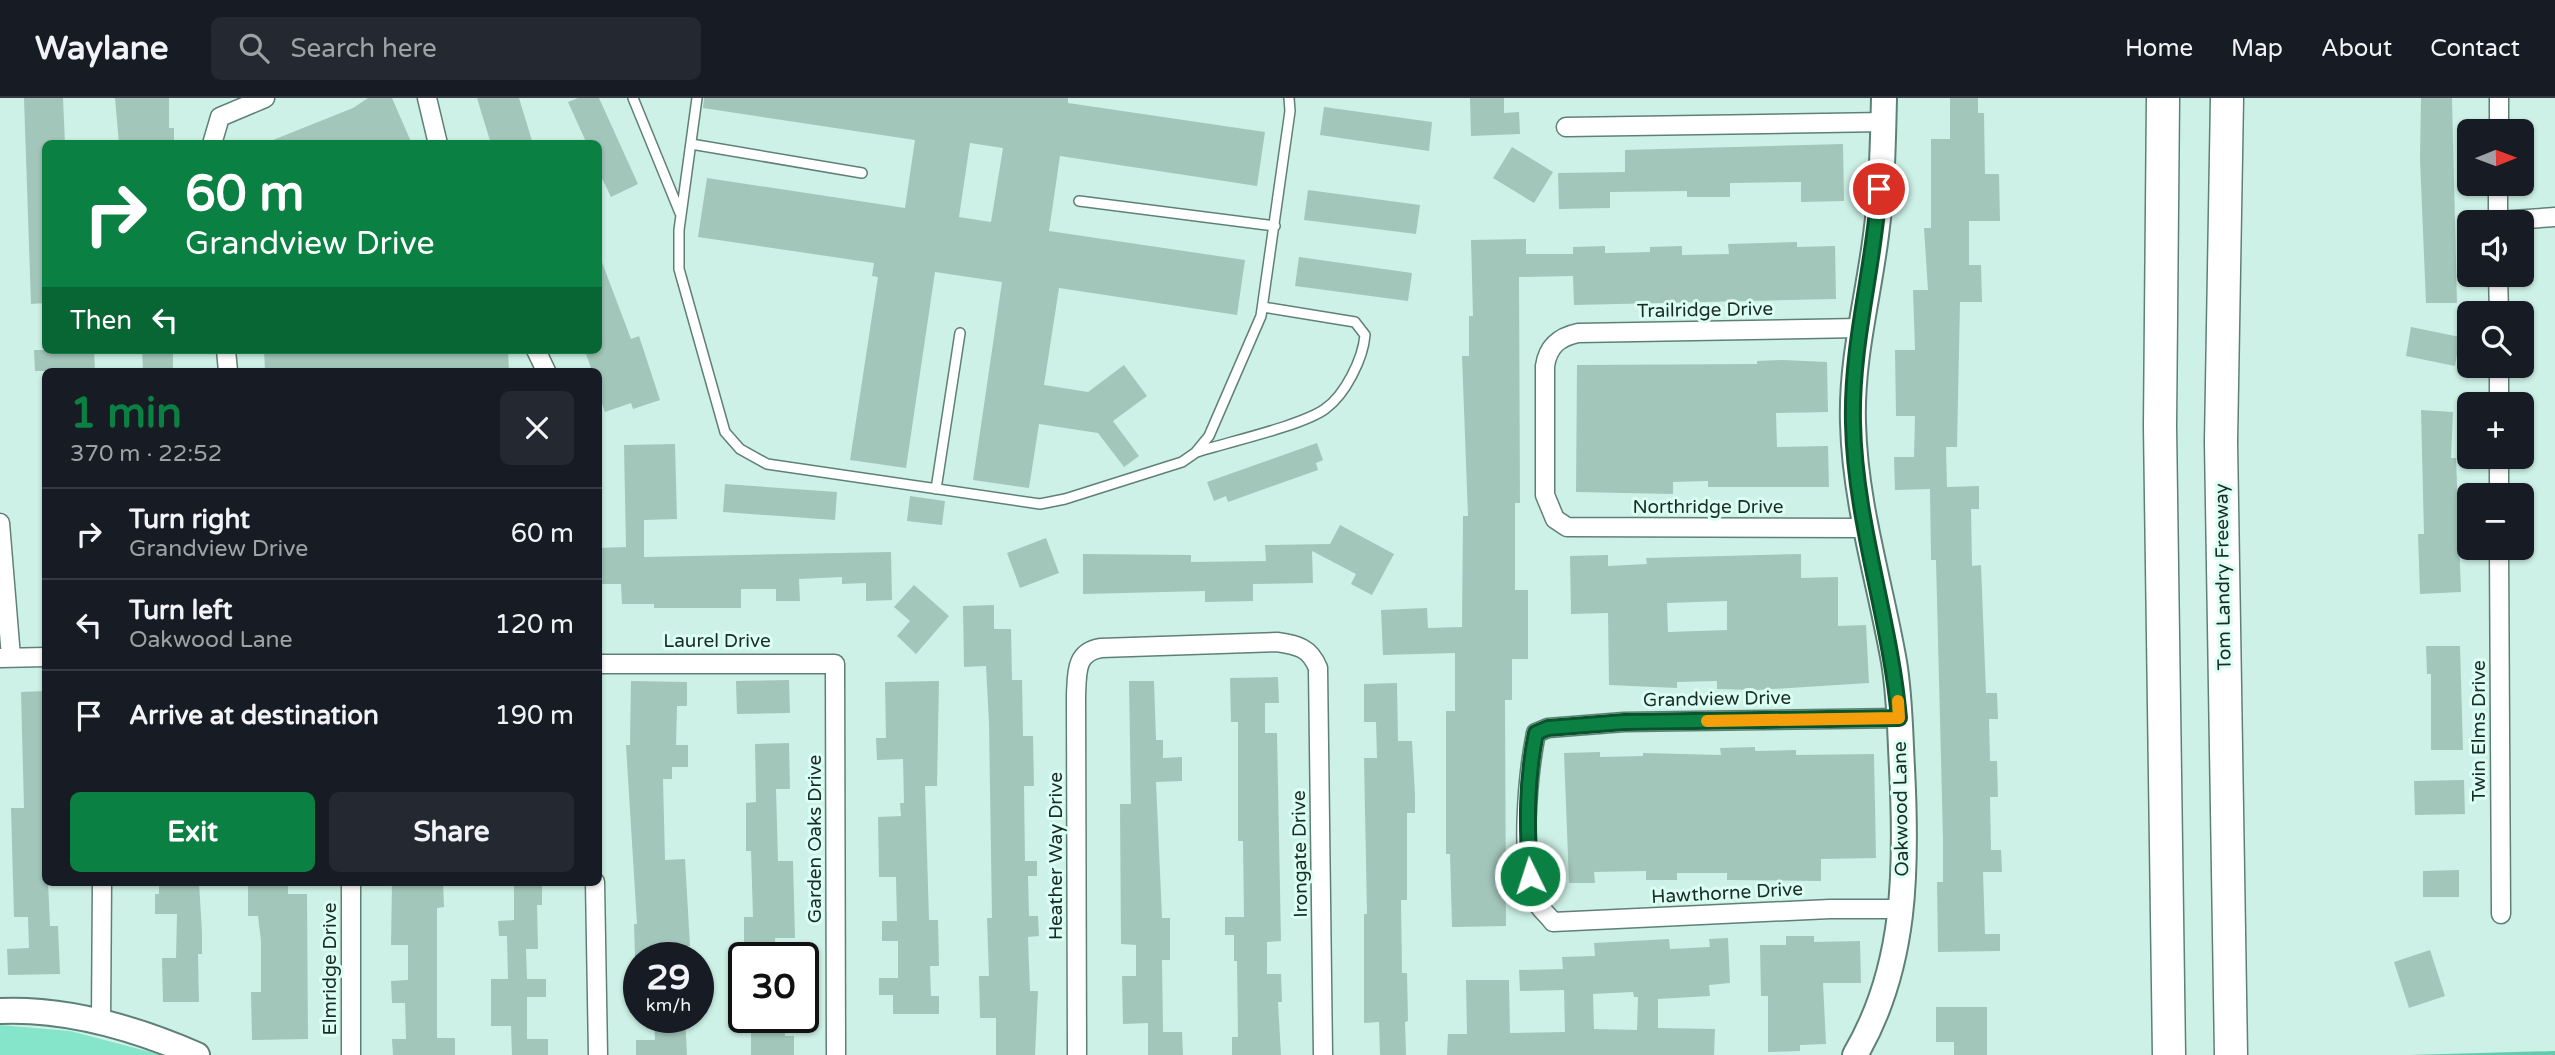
<!DOCTYPE html>
<html lang="en">
<head>
<meta charset="utf-8">
<style>
	:root { --surface:#171b24; --page:#242831; --text:#f1f3f6; --muted:#9ea1a6; --line:#363941; --accent:#0b8043 }
	body { margin:0; font-family:"Varela Round",sans-serif; background:var(--page); color:var(--text); height:100vh; display:flex; flex-direction:column; font-size:26px; white-space:nowrap }
	* { box-sizing:border-box; margin:0 }
	p { font-size:23px; color:var(--muted) }
	.icon { flex:none; width:38px; height:38px; fill:none; stroke:currentColor; stroke-width:2; stroke-linecap:round; stroke-linejoin:round }
	.map { position:relative; flex:1; overflow:hidden }
	.drawer { position:absolute; left:42px; top:270px; width:560px; height:518px; display:flex; flex-direction:column; background:var(--surface); border-radius:10px; box-shadow:0 2px 5px #0004 }
	.drawer>* { flex:none }
	.banner { position:absolute; left:42px; top:42px; width:560px; height:214px; border-radius:10px; box-shadow:0 2px 5px #0004; background:#0b8043; color:#fff; overflow:hidden }
	.needle { width:46px; rotate:89deg }
	.fabs { position:absolute; left:2457px; top:21px; display:grid; gap:14px }
	.fabs a { display:grid; place-items:center; width:77px; height:77px; border-radius:10px; background:var(--surface); box-shadow:0 2px 5px #0004; font-size:35px }
	.speed { position:absolute; left:623px; top:844px; display:flex; gap:14px; font-size:35px; font-weight:700; text-align:center }
	.speed>* { display:grid; place-content:center; width:91px; height:91px; border-radius:50%; background:var(--surface); box-shadow:0 2px 5px #0004; line-height:1 }
	.speed small { font-size:18px; font-weight:400 }
	.speed .limit { border:4px solid #111; border-radius:10px; background:#fff; color:#111 }
	.pin { position:absolute; display:grid; place-items:center; width:60px; height:60px; color:#fff; margin:-30px; border:4px solid #fff; border-radius:50%; box-shadow:0 2px 7px #0007 }
	.me { position:absolute; width:77px; margin:-38px; rotate:356deg; stroke-linejoin:round; filter:drop-shadow(0 0 5px #0008) }
	.turn { display:flex; align-items:center; gap:24px; height:147px; padding:0 28px; font-size:32px }
	.turn .icon { width:91px; height:91px; stroke-width:2.5 }
	.turn b { display:block; font-size:49px; line-height:60px }
	.then { display:flex; align-items:center; height:66px; padding:0 28px; background:#0003; gap:14px; font-size:26px }
	.round { display:grid; place-items:center; flex:none; width:74px; height:74px; border-radius:10px; background:var(--page) }
	.headline { display:flex; align-items:center; justify-content:space-between; height:119px; padding:0 28px }
	h1 { font-size:42px; font-weight:700; line-height:52px; color:var(--accent) }
	.primary-button { display:flex; gap:14px; margin-top:auto; padding:14px 28px }
	.primary-button a { flex:1; height:80px; border-radius:10px; background:var(--accent); color:#fff; font-size:28px; font-weight:700; line-height:80px; text-align:center }
	.primary-button a+a { background:var(--page); color:var(--text) }
	ul { padding:0; list-style:none }
	li { display:flex; align-items:center; gap:21px; height:91px; padding:0 28px; border-top:2px solid var(--line) }
	li div { flex:1 }
	li b { display:block; font-size:26px }
	li em { font-style:normal }
	header { display:flex; align-items:center; gap:42px; box-sizing:border-box; height:98px; padding:0 35px; background:var(--surface); border-bottom:2px solid var(--line) }
	header strong { font-size:33px }
	nav { display:flex; gap:38px; margin-inline-start:auto; font-size:24px }
	.search { width:490px; height:63px; background:var(--page); display:flex; align-items:center; gap:18px; box-sizing:border-box; padding:0 24px; border-radius:10px; color:var(--muted); font-size:26px }
	.map>svg:first-child { display:block }
	.green { fill:#85e5cb }
	.forest { fill:#65c9af }
	.building { fill:#a3c6bb; fill-rule:evenodd }
	.lines { fill:none; stroke-linecap:round; stroke-linejoin:round }
	.lane-casing { stroke:#5f8076; stroke-width:12 }
	.street-casing { stroke:#5f8076; stroke-width:21 }
	.secondary-casing { stroke:#5f8076; stroke-width:28 }
	.highway-casing { stroke:#5f8076; stroke-width:35 }
	.lane { stroke:#fff; stroke-width:9 }
	.street { stroke:#fff; stroke-width:18 }
	.secondary { stroke:#fff; stroke-width:24 }
	.highway { stroke:#fff; stroke-width:32 }
	.route-casing { stroke:#07532c; stroke-width:18 }
	.route { stroke:#0b8043; stroke-width:12 }
	.slow { stroke:#f59e0b; stroke-width:12 }
	.labels { text-anchor:middle; dominant-baseline:central; stroke-width:6; stroke-linejoin:round; paint-order:stroke }
	.street-label { font-size:19px; fill:#1d2b27; stroke:#dafff3 }
</style>
</head>
<body>
<header>
<strong>Waylane</strong>
<div class="search"><svg class="icon" aria-label="search" viewBox="0 0 24 24"><circle cx="10" cy="10" r="6"/><path d="M15 15l6 6"/></svg>Search here</div>
<nav><a>Home</a><a>Map</a><a>About</a><a>Contact</a></nav>
</header>
<div class="map">
<svg width="2555" height="957" viewBox="0 0 2555 957">
	<rect width="100%" height="100%" fill="#cdf1e6"/>
	<path class="green" d="M 0,927 L 70,933 L 162,957 L 0,957 Z"/>
	<path class="forest" d="M 2555,953 L 2555,957 L 2409,957 Z"/>
	<path class="building" d="M 24,0 L 63,0 L 65,46 L 46,46 L 46,205 L 31,206 Z
		M 115,0 L 169,0 L 169,30 L 174,30 L 174,46 L 119,46 Z
		M 368,0 L 392,0 L 412,46 L 263,46 L 353,10 Z
		M 477,0 L 519,0 L 533,46 L 491,46 Z
		M 578,0 L 599,0 L 638,86 L 611,99 L 598,72 L 598,46 L 587,46 L 568,4 Z
		M 704,0 L 1068,0 L 1068,5 L 1265,34 L 1257,88 L 1060,58 L 1049,133 L 1245,162 L 1237,217 L 1059,190 L 1044,287 L 1088,294 L 1124,267 L 1147,298 L 1113,323 L 1139,358 L 1124,369 L 1098,335 L 1039,326 L 1029,390 L 973,382 L 1002,184 L 935,174 L 906,370 L 850,362 L 878,179 L 872,178 L 874,165 L 698,139 L 707,80 L 905,110 L 915,42 L 703,10 ZM 970,45 L 1003,50 L 991,124 L 959,119 Z
		M 1470,0 L 1504,0 L 1504,15 L 1519,14 L 1520,36 L 1471,38 Z
		M 1950,0 L 1978,0 L 1978,15 L 1984,15 L 1985,76 L 1999,76 L 2000,123 L 1969,123 L 1969,167 L 1981,167 L 1982,204 L 1960,204 L 1957,349 L 1946,349 L 1947,389 L 1979,388 L 1979,411 L 1971,411 L 1972,468 L 1981,467 L 1986,595 L 1997,595 L 1998,621 L 1989,621 L 1990,663 L 1997,663 L 1998,699 L 1990,699 L 1991,752 L 2001,752 L 2002,774 L 1983,774 L 1985,836 L 2000,836 L 2000,853 L 1938,854 L 1937,784 L 1943,784 L 1943,741 L 1936,462 L 1931,462 L 1930,391 L 1895,392 L 1894,359 L 1914,359 L 1915,318 L 1896,318 L 1895,252 L 1915,252 L 1913,192 L 1928,192 L 1924,130 L 1931,130 L 1931,41 L 1950,41 Z
		M 2421,0 L 2452,0 L 2457,205 L 2426,205 L 2420,61 Z
		M 1324,9 L 1432,24 L 1429,53 L 1320,37 Z
		M 1843,46 L 1844,103 L 1801,104 L 1801,84 L 1730,85 L 1730,99 L 1687,99 L 1687,93 L 1610,94 L 1610,110 L 1559,111 L 1558,75 L 1625,74 L 1625,52 Z
		M 1512,49 L 1553,74 L 1534,105 L 1493,80 Z
		M 1308,92 L 1420,107 L 1416,136 L 1304,122 Z
		M 1526,141 L 1526,156 L 1573,156 L 1573,149 L 1605,148 L 1605,155 L 1650,154 L 1650,149 L 1682,148 L 1682,157 L 1729,156 L 1728,146 L 1797,144 L 1797,149 L 1835,148 L 1836,201 L 1574,207 L 1573,178 L 1519,179 L 1520,405 L 1515,405 L 1515,492 L 1528,492 L 1528,561 L 1512,561 L 1512,602 L 1505,602 L 1506,828 L 1452,829 L 1450,756 L 1446,756 L 1446,613 L 1455,613 L 1455,555 L 1383,557 L 1381,512 L 1427,510 L 1428,530 L 1462,529 L 1463,418 L 1468,418 L 1462,258 L 1469,258 L 1469,218 L 1473,218 L 1471,142 Z
		M 600,159 L 631,241 L 639,238 L 660,302 L 633,311 L 631,305 L 605,314 L 598,294 L 598,273 L 592,273 L 586,256 L 598,252 Z
		M 1299,159 L 1412,175 L 1408,203 L 1295,188 Z
		M 2411,229 L 2460,239 L 2455,268 L 2406,258 Z
		M 34,252 L 94,252 L 95,273 L 35,273 Z
		M 142,252 L 173,252 L 173,272 L 143,273 Z
		M 264,252 L 508,253 L 509,273 L 265,272 Z
		M 1783,262 L 1827,264 L 1828,314 L 1776,315 L 1777,349 L 1828,348 L 1829,389 L 1708,389 L 1708,383 L 1673,384 L 1673,396 L 1576,394 L 1577,267 L 1757,266 L 1757,263 Z
		M 2421,312 L 2453,314 L 2451,360 L 2456,360 L 2461,494 L 2420,496 L 2418,436 L 2424,436 Z
		M 1317,345 L 1323,362 L 1316,365 L 1318,372 L 1228,404 L 1226,398 L 1214,403 L 1207,384 Z
		M 675,346 L 677,421 L 644,422 L 644,459 L 891,454 L 892,502 L 866,503 L 866,485 L 842,486 L 842,479 L 799,481 L 800,503 L 776,503 L 776,491 L 741,491 L 741,510 L 654,510 L 654,506 L 622,506 L 621,486 L 600,486 L 599,450 L 626,449 L 624,347 Z
		M 725,386 L 837,394 L 835,422 L 723,414 Z
		M 910,398 L 945,403 L 942,427 L 907,423 Z
		M 1340,427 L 1394,456 L 1372,497 L 1351,486 L 1356,476 L 1312,453 L 1313,485 L 1253,486 L 1253,503 L 1205,504 L 1205,493 L 1083,496 L 1083,456 L 1191,457 L 1191,464 L 1266,463 L 1265,447 L 1330,446 Z
		M 1046,440 L 1059,475 L 1020,490 L 1007,455 Z
		M 1801,456 L 1801,480 L 1838,479 L 1838,528 L 1866,527 L 1869,585 L 1757,592 L 1717,591 L 1717,583 L 1677,584 L 1677,590 L 1609,587 L 1608,515 L 1571,516 L 1570,458 L 1608,457 L 1608,468 L 1647,466 L 1646,460 ZM 1727,503 L 1727,532 L 1668,534 L 1667,505 Z
		M 914,487 L 949,518 L 916,556 L 897,538 L 910,523 L 894,509 Z
		M 994,507 L 994,531 L 1011,531 L 1012,582 L 1022,582 L 1023,638 L 1033,638 L 1034,688 L 1024,688 L 1025,763 L 1037,763 L 1037,778 L 1028,778 L 1029,818 L 1038,818 L 1039,838 L 1028,839 L 1030,893 L 1038,893 L 1035,957 L 996,957 L 996,920 L 980,920 L 979,878 L 989,878 L 987,820 L 992,820 L 989,625 L 986,568 L 964,569 L 963,508 Z
		M 2426,548 L 2460,548 L 2463,652 L 2431,652 L 2431,576 L 2427,576 Z
		M 1278,579 L 1279,605 L 1265,605 L 1265,635 L 1277,635 L 1281,843 L 1267,844 L 1267,876 L 1281,876 L 1282,904 L 1278,904 L 1281,957 L 1232,957 L 1232,939 L 1238,939 L 1237,863 L 1234,863 L 1234,837 L 1225,837 L 1225,819 L 1244,819 L 1243,743 L 1238,743 L 1238,624 L 1231,624 L 1230,580 Z
		M 789,582 L 790,615 L 737,616 L 736,583 Z
		M 631,583 L 687,584 L 687,608 L 677,608 L 676,647 L 688,647 L 688,669 L 672,669 L 672,681 L 663,681 L 665,762 L 685,761 L 690,848 L 666,849 L 667,859 L 635,859 L 634,826 L 637,826 L 626,647 L 630,647 Z
		M 939,583 L 937,688 L 925,688 L 929,822 L 938,822 L 939,868 L 930,868 L 931,898 L 939,898 L 939,916 L 893,916 L 893,897 L 879,897 L 879,880 L 898,880 L 898,843 L 882,843 L 882,823 L 897,823 L 896,779 L 879,779 L 878,719 L 901,718 L 900,705 L 904,705 L 903,661 L 877,662 L 876,640 L 886,640 L 885,584 Z
		M 1129,583 L 1154,583 L 1156,642 L 1163,642 L 1163,660 L 1182,659 L 1182,683 L 1156,684 L 1162,820 L 1170,820 L 1170,862 L 1162,862 L 1163,934 L 1182,934 L 1183,957 L 1148,957 L 1148,925 L 1123,926 L 1122,878 L 1136,878 L 1136,847 L 1121,846 L 1120,706 L 1131,706 Z
		M 1397,585 L 1398,643 L 1412,643 L 1415,697 L 1415,715 L 1407,715 L 1407,802 L 1401,802 L 1402,875 L 1407,875 L 1408,923 L 1405,924 L 1406,957 L 1380,957 L 1379,924 L 1364,925 L 1364,816 L 1367,816 L 1364,660 L 1377,660 L 1376,624 L 1364,624 L 1364,586 Z
		M 46,593 L 46,784 L 48,784 L 50,828 L 58,828 L 60,876 L 8,877 L 7,851 L 29,850 L 28,819 L 14,819 L 11,710 L 24,710 L 21,594 Z
		M 789,645 L 790,691 L 776,691 L 778,763 L 793,763 L 795,840 L 775,840 L 776,859 L 744,859 L 744,819 L 753,819 L 751,753 L 746,753 L 746,705 L 756,704 L 755,646 Z
		M 1755,649 L 1755,653 L 1796,652 L 1796,657 L 1874,656 L 1876,760 L 1821,761 L 1821,783 L 1727,782 L 1727,775 L 1677,775 L 1677,782 L 1646,782 L 1646,773 L 1594,774 L 1595,785 L 1569,785 L 1564,655 L 1600,654 L 1600,659 L 1643,658 L 1643,655 L 1721,657 L 1720,650 Z
		M 2464,682 L 2465,716 L 2415,717 L 2414,683 Z
		M 2459,772 L 2459,799 L 2423,799 L 2423,773 Z
		M 159,784 L 199,784 L 202,835 L 202,856 L 198,856 L 199,904 L 163,904 L 162,860 L 176,860 L 177,816 L 155,816 L 155,796 L 159,796 Z
		M 248,784 L 288,784 L 288,796 L 307,796 L 308,941 L 252,942 L 251,894 L 261,894 L 261,843 L 258,818 L 248,818 Z
		M 392,784 L 443,784 L 444,809 L 437,810 L 437,940 L 455,940 L 455,957 L 393,957 L 392,941 L 406,941 L 405,905 L 392,905 L 391,883 L 408,882 L 408,847 L 391,847 Z
		M 514,784 L 542,784 L 542,807 L 537,807 L 538,851 L 526,851 L 527,881 L 546,881 L 546,899 L 527,899 L 527,941 L 548,941 L 548,957 L 512,957 L 511,928 L 491,928 L 491,881 L 508,881 L 507,838 L 499,838 L 498,823 L 514,822 Z
		M 1786,838 L 1814,838 L 1814,844 L 1860,843 L 1861,885 L 1823,885 L 1826,946 L 1800,947 L 1800,953 L 1768,954 L 1768,898 L 1761,898 L 1760,847 L 1786,847 Z
		M 1728,840 L 1730,885 L 1709,887 L 1710,898 L 1658,901 L 1658,930 L 1715,931 L 1714,957 L 1447,957 L 1448,936 L 1467,936 L 1466,882 L 1509,882 L 1510,935 L 1565,934 L 1564,892 L 1520,893 L 1519,872 L 1563,871 L 1562,859 L 1595,858 L 1594,845 L 1669,841 L 1670,851 L 1710,849 L 1709,841 ZM 1633,894 L 1634,899 L 1638,899 L 1637,932 L 1594,931 L 1593,896 Z
		M 2430,852 L 2445,898 L 2409,910 L 2394,864 Z
		M 1936,909 L 1987,909 L 1987,957 L 1954,957 L 1954,944 L 1936,944 Z
		M 654,919 L 685,919 L 687,957 L 636,957 L 636,942 L 655,942 Z
		M 751,919 L 785,919 L 785,938 L 794,938 L 794,957 L 751,957 Z"/>
	<g class="lines">
		<defs>
			<path id="lane" d="M 633,0 L 680,115
				M 697,0 L 679,132 L 679,171 L 725,334 L 740,351 L 767,366 L 1040,406 L 1065,401 L 1182,364 L 1195,355 L 1209,338 L 1261,218 L 1290,13 L 1289,0
				M 691,46 L 862,75
				M 1079,103 L 1275,128
				M 1197,354 C 1228,344 1301,328 1325,311 C 1345,297 1363,261 1365,237 L 1355,224 L 1263,209
				M 936,391 L 960,235"/>
			<path id="street" d="M 427,0 L 438,46
				M 1566,29 L 1884,24
				M 2499,33 L 2499,0
				M 212,46 L 220,19 L 265,0
				M 2498,123 L 2555,119
				M 2498,124 L 2498,86
				M 2498,177 L 2499,215
				M 1859,230 L 1578,235 C 1559,239 1548,248 1545,268 L 1545,397 L 1555,421 L 1567,429 L 1864,430
				M 226,252 L 228,273
				M 536,252 L 546,273
				M 2499,268 L 2499,306
				M 2499,359 L 2499,397
				M 0,425 L 11,559
				M 2499,450 L 2501,816
				M 0,560 L 46,559
				M 598,566 L 835,566 L 836,957
				M 1899,620 L 1624,624 L 1548,630 L 1536,635 C 1528,675 1519,766 1536,803 C 1539,810 1548,817 1553,824 L 1830,811 L 1902,811
				M 351,784 L 351,957
				M 595,784 L 598,957
				M 101,924 L 102,784
				M 1077,957 L 1076,598 C 1077,575 1075,554 1101,550 L 1277,544 C 1298,547 1310,550 1318,570 L 1323,957"/>
			<path id="secondary" d="M 0,913 C 68,910 135,930 197,957
				M 1855,957 C 1907,869 1907,769 1902,670 C 1900,635 1900,599 1894,564 C 1880,484 1855,407 1853,325 C 1851,261 1868,201 1876,137 C 1882,92 1883,45 1884,0"/>
			<path id="highway" d="M 2163,0 L 2160,328 L 2169,957
				M 2227,0 L 2221,344 L 2231,957"/>
		</defs>
		<use href="#lane" class="lane-casing"/>
		<use href="#street" class="street-casing"/>
		<use href="#secondary" class="secondary-casing"/>
		<use href="#highway" class="highway-casing"/>
		<use href="#lane" class="lane"/>
		<use href="#street" class="street"/>
		<use href="#secondary" class="secondary"/>
		<use href="#highway" class="highway"/>
	</g>
	<g class="lines">
		<defs>
			<path id="route" d="M 1530,778 C 1527,729 1526,684 1536,635 L 1548,630 L 1624,624 L 1899,620 C 1890,520 1855,425 1853,325 C 1851,245 1874,170 1879,91"/>
		</defs>
		<use href="#route" class="route-casing"/>
		<use href="#route" class="route"/>
		<path class="slow" d="M 1707,623 L 1899,620 L 1898,603"/>
	</g>
	<g class="labels">
		<g class="street-label">
			<text transform="translate(1705 212) rotate(-1)">Trailridge Drive</text>
			<text x="1708" y="409">Northridge Drive</text>
			<text transform="translate(2223 479) rotate(-91)">Tom Landry Freeway</text>
			<text x="717" y="543">Laurel Drive</text>
			<text transform="translate(1717 601) rotate(-1)">Grandview Drive</text>
			<text transform="translate(2479 633) rotate(-90)">Twin Elms Drive</text>
			<text transform="translate(1901 711) rotate(-91)">Oakwood Lane</text>
			<text transform="translate(815 741) rotate(-90)">Garden Oaks Drive</text>
			<text transform="translate(1300 756) rotate(-91)">Irongate Drive</text>
			<text transform="translate(1056 758) rotate(-90)">Heather Way Drive</text>
			<text transform="translate(1727 795) rotate(-3)">Hawthorne Drive</text>
			<text transform="translate(330 871) rotate(-90)">Elmridge Drive</text>
		</g>
	</g>
</svg>
<div class="fabs">
<a><svg class="needle" viewBox="-14 -14 28 28"><path d="M0-13l5 13h-10z" fill="#e53935"/><path d="M0 13l5-13h-10z" fill="#9ea1a6"/></svg></a>
<a><svg class="icon" aria-label="sound" viewBox="0 0 24 24"><path d="M4 9h4l5-4v14l-5-4H4zM17 9q2 3 0 6"/></svg></a>
<a><svg class="icon" aria-label="search" viewBox="0 0 24 24"><circle cx="10" cy="10" r="6"/><path d="M15 15l6 6"/></svg></a>
<a>+</a>
<a>−</a>
</div>
<div class="speed"><div>29<small>km/h</small></div><div class="limit">30</div></div>
<div class="pin" style="left:1879px;top:91px;background:#d93025"><svg class="icon" aria-label="arrive" viewBox="0 0 24 24"><path d="M6 21V4h12l-3 4 3 4H6"/></svg></div>
<svg class="me" style="left:1530px;top:778px" viewBox="-20 -20 40 40"><circle r="17" fill="#0b8043" stroke="#fff" stroke-width="3"/><path d="M0-11L8 9 0 5-8 9z" fill="#fff"/></svg>
<div class="banner">
<div class="turn"><svg class="icon" aria-label="right" viewBox="0 0 24 24"><path d="M7 20v-9h11M14 6l5 5-5 5"/></svg><div><b>60 m</b>Grandview Drive</div></div>
<div class="then">Then<svg class="icon" aria-label="left" viewBox="0 0 24 24"><path d="M17 20v-9H6M10 6l-5 5 5 5"/></svg></div>
</div>
<section class="drawer">
<div class="headline"><div><h1>1 min</h1><p>370 m · 22:52</p></div><a class="round"><svg class="icon" aria-label="close" viewBox="0 0 24 24"><path d="M6 6l12 12M18 6L6 18"/></svg></a></div>
<ul>
<li><svg class="icon" aria-label="right" viewBox="0 0 24 24"><path d="M7 20v-9h11M14 6l5 5-5 5"/></svg><div><b>Turn right</b><p>Grandview Drive</p></div><em>60 m</em></li>
<li><svg class="icon" aria-label="left" viewBox="0 0 24 24"><path d="M17 20v-9H6M10 6l-5 5 5 5"/></svg><div><b>Turn left</b><p>Oakwood Lane</p></div><em>120 m</em></li>
<li><svg class="icon" aria-label="arrive" viewBox="0 0 24 24"><path d="M6 21V4h12l-3 4 3 4H6"/></svg><div><b>Arrive at destination</b></div><em>190 m</em></li>
</ul>
<div class="primary-button"><a>Exit</a><a>Share</a></div>
</section>
</div>
</body>
</html>
